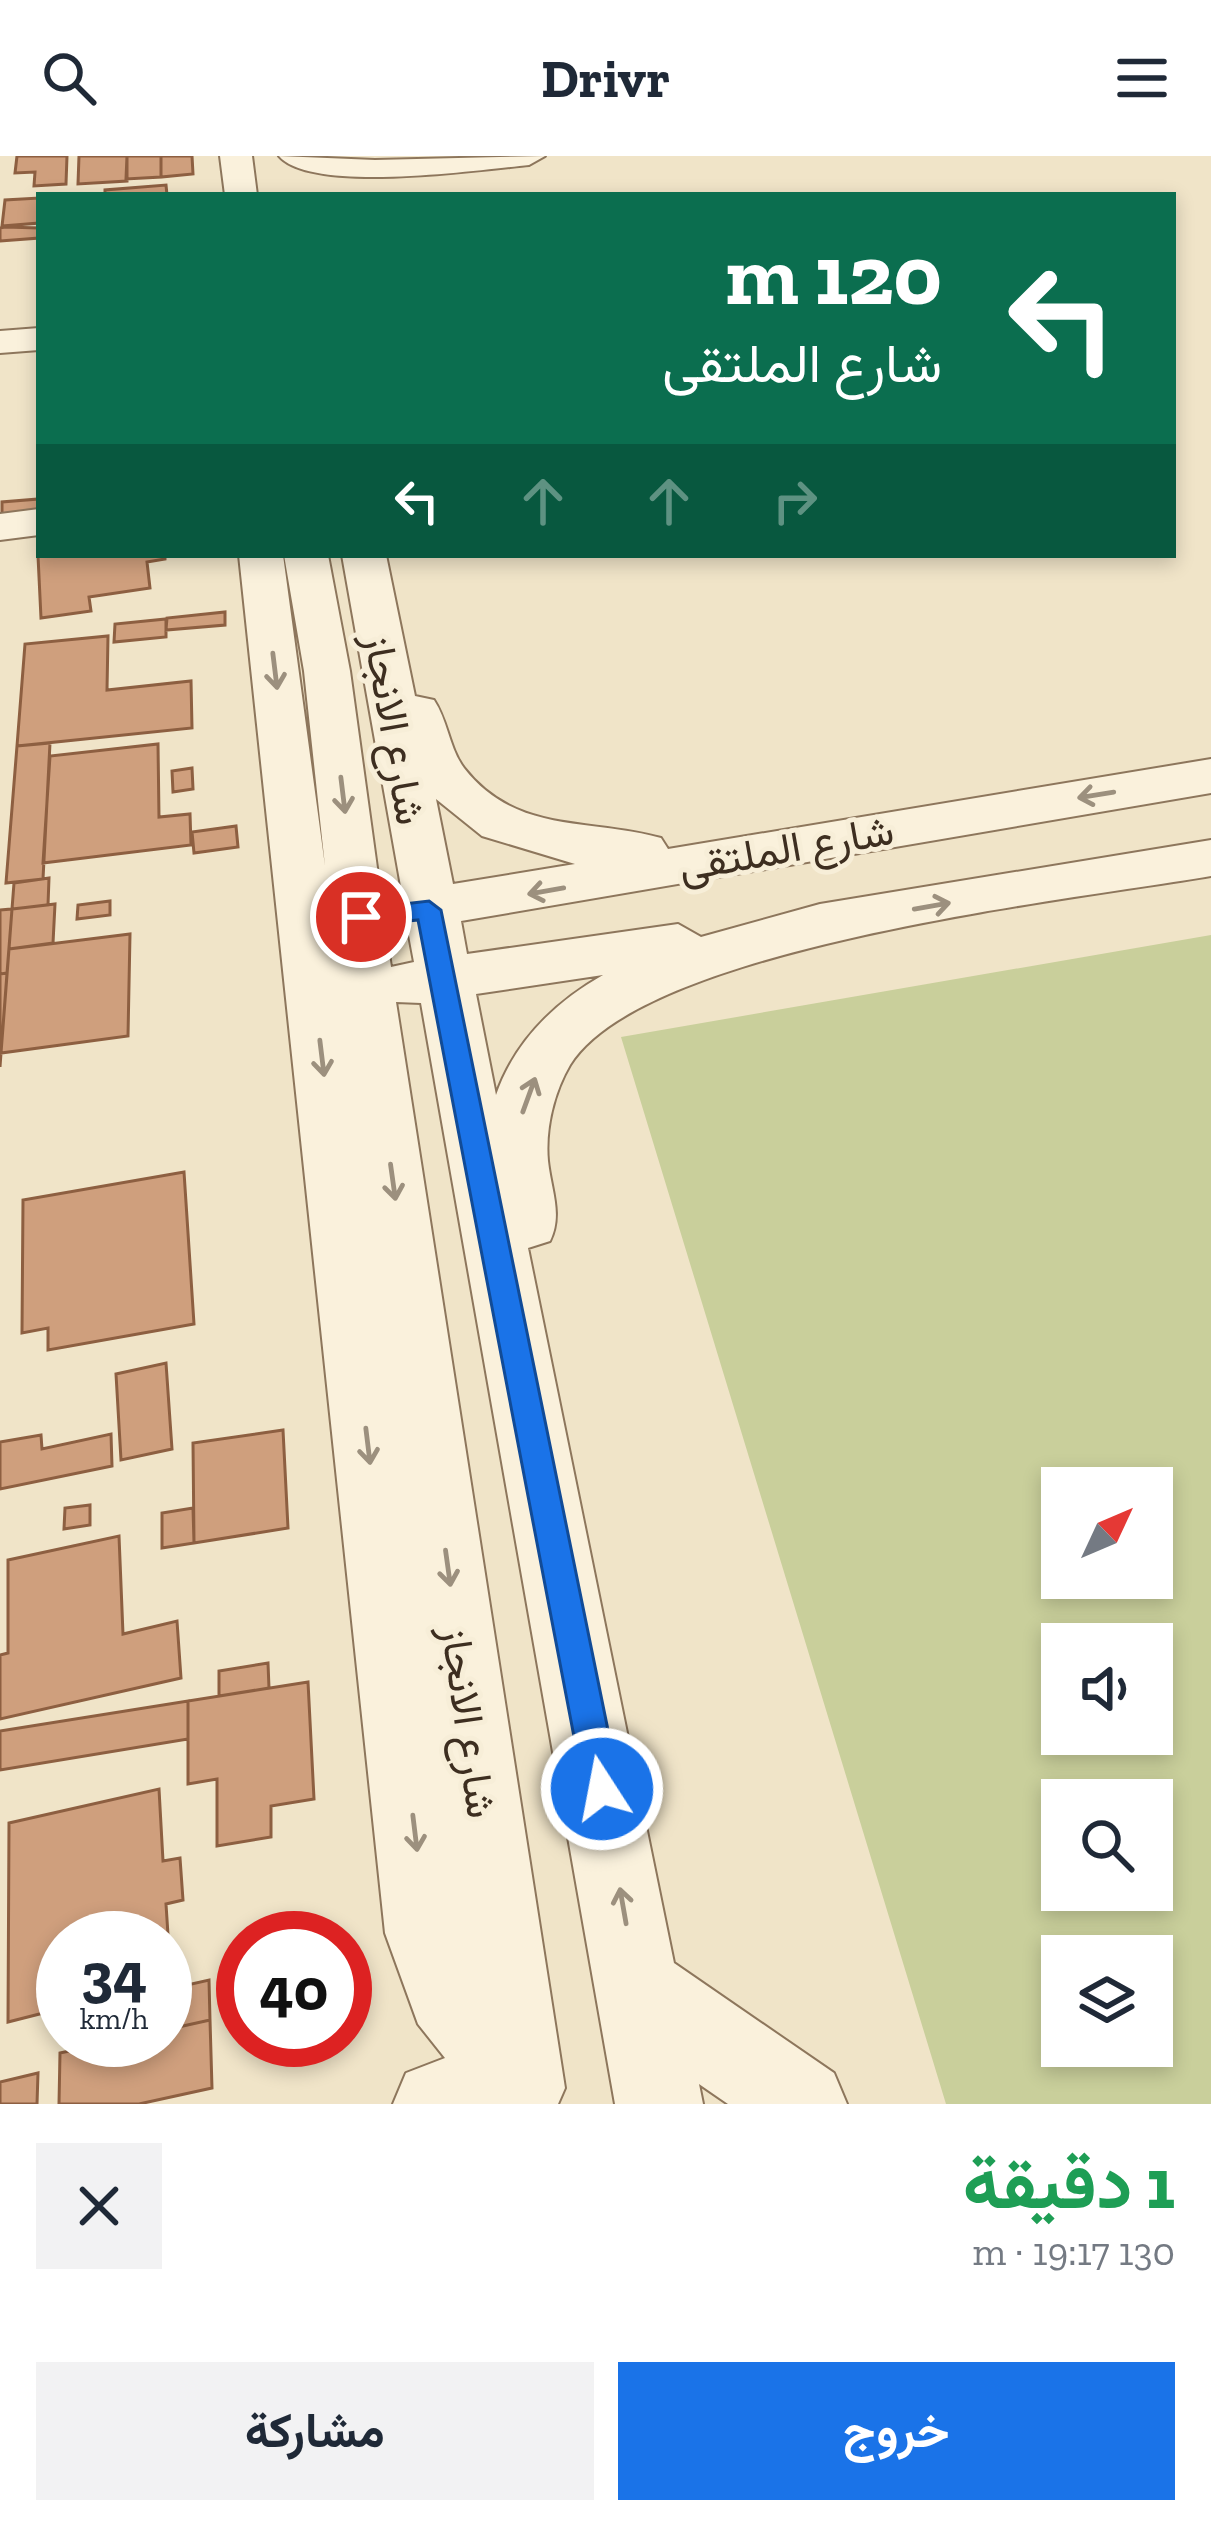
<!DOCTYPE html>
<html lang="ar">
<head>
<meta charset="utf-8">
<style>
	:root { --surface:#fff; --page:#f2f2f3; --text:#1f2937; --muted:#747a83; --accent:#1a73e8 }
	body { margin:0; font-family:"Zilla Slab",Vazirmatn,serif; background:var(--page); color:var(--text); direction:rtl; height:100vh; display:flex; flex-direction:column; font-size:45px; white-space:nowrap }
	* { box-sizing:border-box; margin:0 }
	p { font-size:39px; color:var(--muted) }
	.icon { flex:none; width:66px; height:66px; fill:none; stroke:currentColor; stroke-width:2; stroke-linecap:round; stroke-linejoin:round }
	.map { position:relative; height:1948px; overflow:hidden; direction:ltr }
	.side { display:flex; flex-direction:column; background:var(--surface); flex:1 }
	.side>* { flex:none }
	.top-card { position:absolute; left:36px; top:36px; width:1140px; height:366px; border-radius:0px; box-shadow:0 6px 18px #0003; direction:rtl; background:#0b6e4f; color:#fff; overflow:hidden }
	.needle { width:78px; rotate:46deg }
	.tools { position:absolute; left:1041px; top:1311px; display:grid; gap:24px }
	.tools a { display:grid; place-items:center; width:132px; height:132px; border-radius:0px; background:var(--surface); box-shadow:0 6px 18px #0003; font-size:60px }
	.speed { position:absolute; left:36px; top:1755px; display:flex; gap:24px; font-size:60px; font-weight:700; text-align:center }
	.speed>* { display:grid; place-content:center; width:156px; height:156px; border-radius:50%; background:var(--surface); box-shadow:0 6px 18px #0003; line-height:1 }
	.speed small { font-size:30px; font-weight:400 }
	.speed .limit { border:18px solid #d22; background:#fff; color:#111 }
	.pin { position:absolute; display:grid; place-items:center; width:102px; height:102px; color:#fff; margin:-51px; border:6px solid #fff; border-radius:50%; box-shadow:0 3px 12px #0007 }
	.me { position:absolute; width:132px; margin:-66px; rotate:349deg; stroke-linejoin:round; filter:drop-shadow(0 0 9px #0008) }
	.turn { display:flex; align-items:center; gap:42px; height:252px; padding:0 36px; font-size:54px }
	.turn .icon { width:156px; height:156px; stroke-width:2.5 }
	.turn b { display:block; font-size:84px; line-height:102px }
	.lanes { display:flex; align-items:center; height:114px; padding:0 36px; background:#0003; justify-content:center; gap:60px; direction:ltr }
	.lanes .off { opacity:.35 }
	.round { display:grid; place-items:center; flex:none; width:126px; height:126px; border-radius:0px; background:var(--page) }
	.overview { display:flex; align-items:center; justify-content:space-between; height:204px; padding:0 36px }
	h1 { font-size:72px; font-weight:700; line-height:90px; color:#1e9e55 }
	.button { display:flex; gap:24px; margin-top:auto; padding:24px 36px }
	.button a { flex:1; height:138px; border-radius:0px; background:var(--accent); color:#fff; font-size:48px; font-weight:700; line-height:138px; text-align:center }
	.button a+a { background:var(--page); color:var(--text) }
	header { display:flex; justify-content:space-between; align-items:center; height:156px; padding:0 36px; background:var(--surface); font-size:54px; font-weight:700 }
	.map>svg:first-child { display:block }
	.green { fill:#c9cf9b; fill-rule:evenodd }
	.building { fill:#cf9f7d; stroke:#8d5f41; stroke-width:3 }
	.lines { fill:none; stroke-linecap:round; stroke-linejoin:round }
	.minor-casing { stroke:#8d765c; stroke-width:4 }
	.minor { fill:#faf1dc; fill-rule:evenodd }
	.oneway { stroke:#9c907e }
	.route { fill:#1a73e8; stroke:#114b97; stroke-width:3 }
	.labels { text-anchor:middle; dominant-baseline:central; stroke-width:10; stroke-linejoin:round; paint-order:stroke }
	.street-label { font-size:42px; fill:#3d2e20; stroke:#f7eed8 }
</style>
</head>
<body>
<header><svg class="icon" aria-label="menu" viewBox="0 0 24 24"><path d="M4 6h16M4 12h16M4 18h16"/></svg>Drivr<svg class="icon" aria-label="search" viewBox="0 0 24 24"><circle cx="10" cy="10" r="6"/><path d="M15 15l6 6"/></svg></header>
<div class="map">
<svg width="1211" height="1948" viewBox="0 0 1211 1948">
	<rect width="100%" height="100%" fill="#f0e4c8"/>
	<path class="green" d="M 1211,779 L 1211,1948 L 946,1948 L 621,881 ZM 1062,1332 L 1152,1332 L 1152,1422 L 1062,1422 ZM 1062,1488 L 1152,1488 L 1152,1578 L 1062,1578 ZM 1062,1644 L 1152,1644 L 1152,1734 L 1062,1734 ZM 1062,1800 L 1152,1800 L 1152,1890 L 1062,1890 Z"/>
	<path class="building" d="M 17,0 L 67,0 L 66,28 L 34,30 L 35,16 L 15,17 Z
		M 79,0 L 127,0 L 127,25 L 78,28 Z
		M 127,0 L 161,0 L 161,21 L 126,23 Z
		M 161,0 L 192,0 L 193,18 L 161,21 Z
		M 166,29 L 167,39 L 105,39 L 105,34 Z
		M 39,42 L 39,67 L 2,70 L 5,44 Z
		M 5,71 L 39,72 L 39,82 L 0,85 L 0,72 Z
		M 39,343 L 39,358 L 2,362 L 2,346 Z
		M 165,399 L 165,403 L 147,406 L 150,432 L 89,441 L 91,455 L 41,462 L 38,400 Z
		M 225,456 L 225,469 L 166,474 L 167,462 Z
		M 166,463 L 166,481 L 114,486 L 115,468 Z
		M 108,480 L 107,534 L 191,525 L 192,572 L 17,590 L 25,488 Z
		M 50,587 L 43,723 L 6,727 L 17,590 Z
		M 158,588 L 159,661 L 190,658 L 191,689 L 43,707 L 50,600 Z
		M 192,612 L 193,633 L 173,636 L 172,615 Z
		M 236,670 L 238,691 L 194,697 L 192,676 Z
		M 49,722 L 48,749 L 12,753 L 14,727 Z
		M 110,745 L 110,759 L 77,763 L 78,749 Z
		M 55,748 L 53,787 L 9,793 L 12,753 Z
		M 12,753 L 7,817 L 0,818 L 0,754 Z
		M 130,778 L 128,880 L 1,897 L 9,793 Z
		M 7,817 L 1,897 L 0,911 L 0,818 Z
		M 184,1016 L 194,1168 L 48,1194 L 48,1172 L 22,1177 L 23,1044 Z
		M 166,1207 L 172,1293 L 121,1304 L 116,1218 Z
		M 283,1274 L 288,1372 L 194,1387 L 193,1287 Z
		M 111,1278 L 112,1310 L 0,1333 L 0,1286 L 41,1279 L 42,1293 Z
		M 90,1349 L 90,1369 L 64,1373 L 65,1352 Z
		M 193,1352 L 194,1387 L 162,1392 L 162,1357 Z
		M 119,1380 L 123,1478 L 177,1465 L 181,1522 L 0,1563 L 0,1499 L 8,1497 L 8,1404 Z
		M 268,1507 L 269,1532 L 219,1540 L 219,1515 Z
		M 308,1526 L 314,1643 L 271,1650 L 271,1681 L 217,1690 L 217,1623 L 188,1628 L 188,1545 Z
		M 188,1545 L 188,1583 L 0,1614 L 0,1575 Z
		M 159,1633 L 163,1705 L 180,1702 L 183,1744 L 166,1748 L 171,1825 L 165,1827 L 165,1782 L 63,1782 L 63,1852 L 8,1866 L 9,1667 Z
		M 209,1824 L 210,1864 L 165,1874 L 165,1834 Z
		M 210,1864 L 212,1932 L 139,1948 L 59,1948 L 60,1897 L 121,1884 L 165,1884 L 165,1874 Z
		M 38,1917 L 37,1948 L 0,1948 L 0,1926 Z"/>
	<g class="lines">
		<defs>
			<path id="minor" d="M 220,0 L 252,0 L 257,39 L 225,39 Z
				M 279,0 L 375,4 L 545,0 L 529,9 C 480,14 311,38 279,0 Z
				M 39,172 L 39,194 L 0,197 L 0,175 Z
				M 39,353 L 39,379 L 0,384 L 0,358 Z
				M 239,399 L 283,399 L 325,710 L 304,515 L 284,399 L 328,399 L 350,515 L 381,741 L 402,736 L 342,399 L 386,399 L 415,540 L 434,544 C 448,565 449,592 464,612 C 516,679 591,662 661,682 L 668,693 L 1211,603 L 1211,637 L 461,765 L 467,798 L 678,768 L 701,781 L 820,748 L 1211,684 L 1211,720 C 1071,744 644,790 570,909 C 554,936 545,973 548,1005 C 551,1034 563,1058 550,1085 L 528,1092 L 674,1807 L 834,1917 L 847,1948 L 728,1948 L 699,1928 L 703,1948 L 615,1948 L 421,847 L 396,846 L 565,1932 L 558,1948 L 393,1948 L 406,1917 L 445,1902 L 418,1868 L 385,1777 ZM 436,643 L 482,680 L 575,708 L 453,728 ZM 408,774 L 414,806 L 391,811 L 386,777 ZM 603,819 C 554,847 515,885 496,939 L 476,838 Z"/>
		</defs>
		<use href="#minor" class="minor-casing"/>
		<use href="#minor" class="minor"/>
	</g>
	<defs><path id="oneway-shaft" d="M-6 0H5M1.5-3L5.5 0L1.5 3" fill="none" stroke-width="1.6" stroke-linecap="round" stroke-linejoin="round" transform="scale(3)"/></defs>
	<g class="oneway">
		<use href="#oneway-shaft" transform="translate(275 515) rotate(83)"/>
		<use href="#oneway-shaft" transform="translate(343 639) rotate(83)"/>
		<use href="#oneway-shaft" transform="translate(1096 639) rotate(171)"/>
		<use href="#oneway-shaft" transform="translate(546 735) rotate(170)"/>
		<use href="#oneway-shaft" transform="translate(932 750) rotate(-10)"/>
		<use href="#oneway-shaft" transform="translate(322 902) rotate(83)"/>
		<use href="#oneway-shaft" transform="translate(529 939) rotate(-70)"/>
		<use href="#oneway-shaft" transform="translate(393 1026) rotate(82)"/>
		<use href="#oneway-shaft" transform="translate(368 1290) rotate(83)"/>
		<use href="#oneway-shaft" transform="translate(448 1412) rotate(82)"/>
		<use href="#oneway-shaft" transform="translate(415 1677) rotate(83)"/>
		<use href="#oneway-shaft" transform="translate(623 1750) rotate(-100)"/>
	</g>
	<path class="route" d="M 429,745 L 441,754 L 620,1633 L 615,1645 L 602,1651 L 589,1645 L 584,1633 L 418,764 L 361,770 L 348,761 L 361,753 Z"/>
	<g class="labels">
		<g class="street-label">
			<text transform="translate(395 573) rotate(80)">شارع الانجاز</text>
			<text transform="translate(786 692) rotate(-10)">شارع الملتقى</text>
			<text transform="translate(469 1566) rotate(82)">شارع الانجاز</text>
		</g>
	</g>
</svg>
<div class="tools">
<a><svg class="needle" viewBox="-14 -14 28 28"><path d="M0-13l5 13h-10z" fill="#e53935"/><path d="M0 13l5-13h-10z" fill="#747a83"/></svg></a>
<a><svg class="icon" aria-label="sound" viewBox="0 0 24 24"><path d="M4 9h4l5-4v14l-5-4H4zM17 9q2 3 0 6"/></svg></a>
<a><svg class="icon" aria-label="search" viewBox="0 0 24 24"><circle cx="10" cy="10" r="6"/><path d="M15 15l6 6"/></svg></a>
<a><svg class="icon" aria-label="layers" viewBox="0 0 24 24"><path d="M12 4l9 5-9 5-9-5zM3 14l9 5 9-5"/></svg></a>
</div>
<div class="speed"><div>34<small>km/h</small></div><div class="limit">40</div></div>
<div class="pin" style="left:361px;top:761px;background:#d93025"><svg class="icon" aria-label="arrive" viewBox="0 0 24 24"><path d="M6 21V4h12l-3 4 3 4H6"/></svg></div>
<svg class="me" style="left:602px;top:1633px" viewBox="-20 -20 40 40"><circle r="17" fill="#1a73e8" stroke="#fff" stroke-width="3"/><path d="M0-11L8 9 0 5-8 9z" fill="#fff"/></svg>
<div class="top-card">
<div class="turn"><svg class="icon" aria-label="left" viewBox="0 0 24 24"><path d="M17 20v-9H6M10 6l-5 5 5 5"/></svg><div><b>120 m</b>شارع الملتقى</div></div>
<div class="lanes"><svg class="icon" aria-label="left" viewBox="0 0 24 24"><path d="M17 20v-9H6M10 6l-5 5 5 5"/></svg><svg class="icon off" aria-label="ahead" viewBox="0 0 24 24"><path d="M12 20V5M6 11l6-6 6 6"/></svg><svg class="icon off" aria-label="ahead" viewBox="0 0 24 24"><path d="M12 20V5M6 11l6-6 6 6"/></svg><svg class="icon off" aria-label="right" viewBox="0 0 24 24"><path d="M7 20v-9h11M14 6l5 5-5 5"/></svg></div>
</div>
</div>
<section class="side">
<div class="overview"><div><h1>1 دقيقة</h1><p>130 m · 19:17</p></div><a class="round"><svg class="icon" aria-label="close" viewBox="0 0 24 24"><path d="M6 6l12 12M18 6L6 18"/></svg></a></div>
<div class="button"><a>خروج</a><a>مشاركة</a></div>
</section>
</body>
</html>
